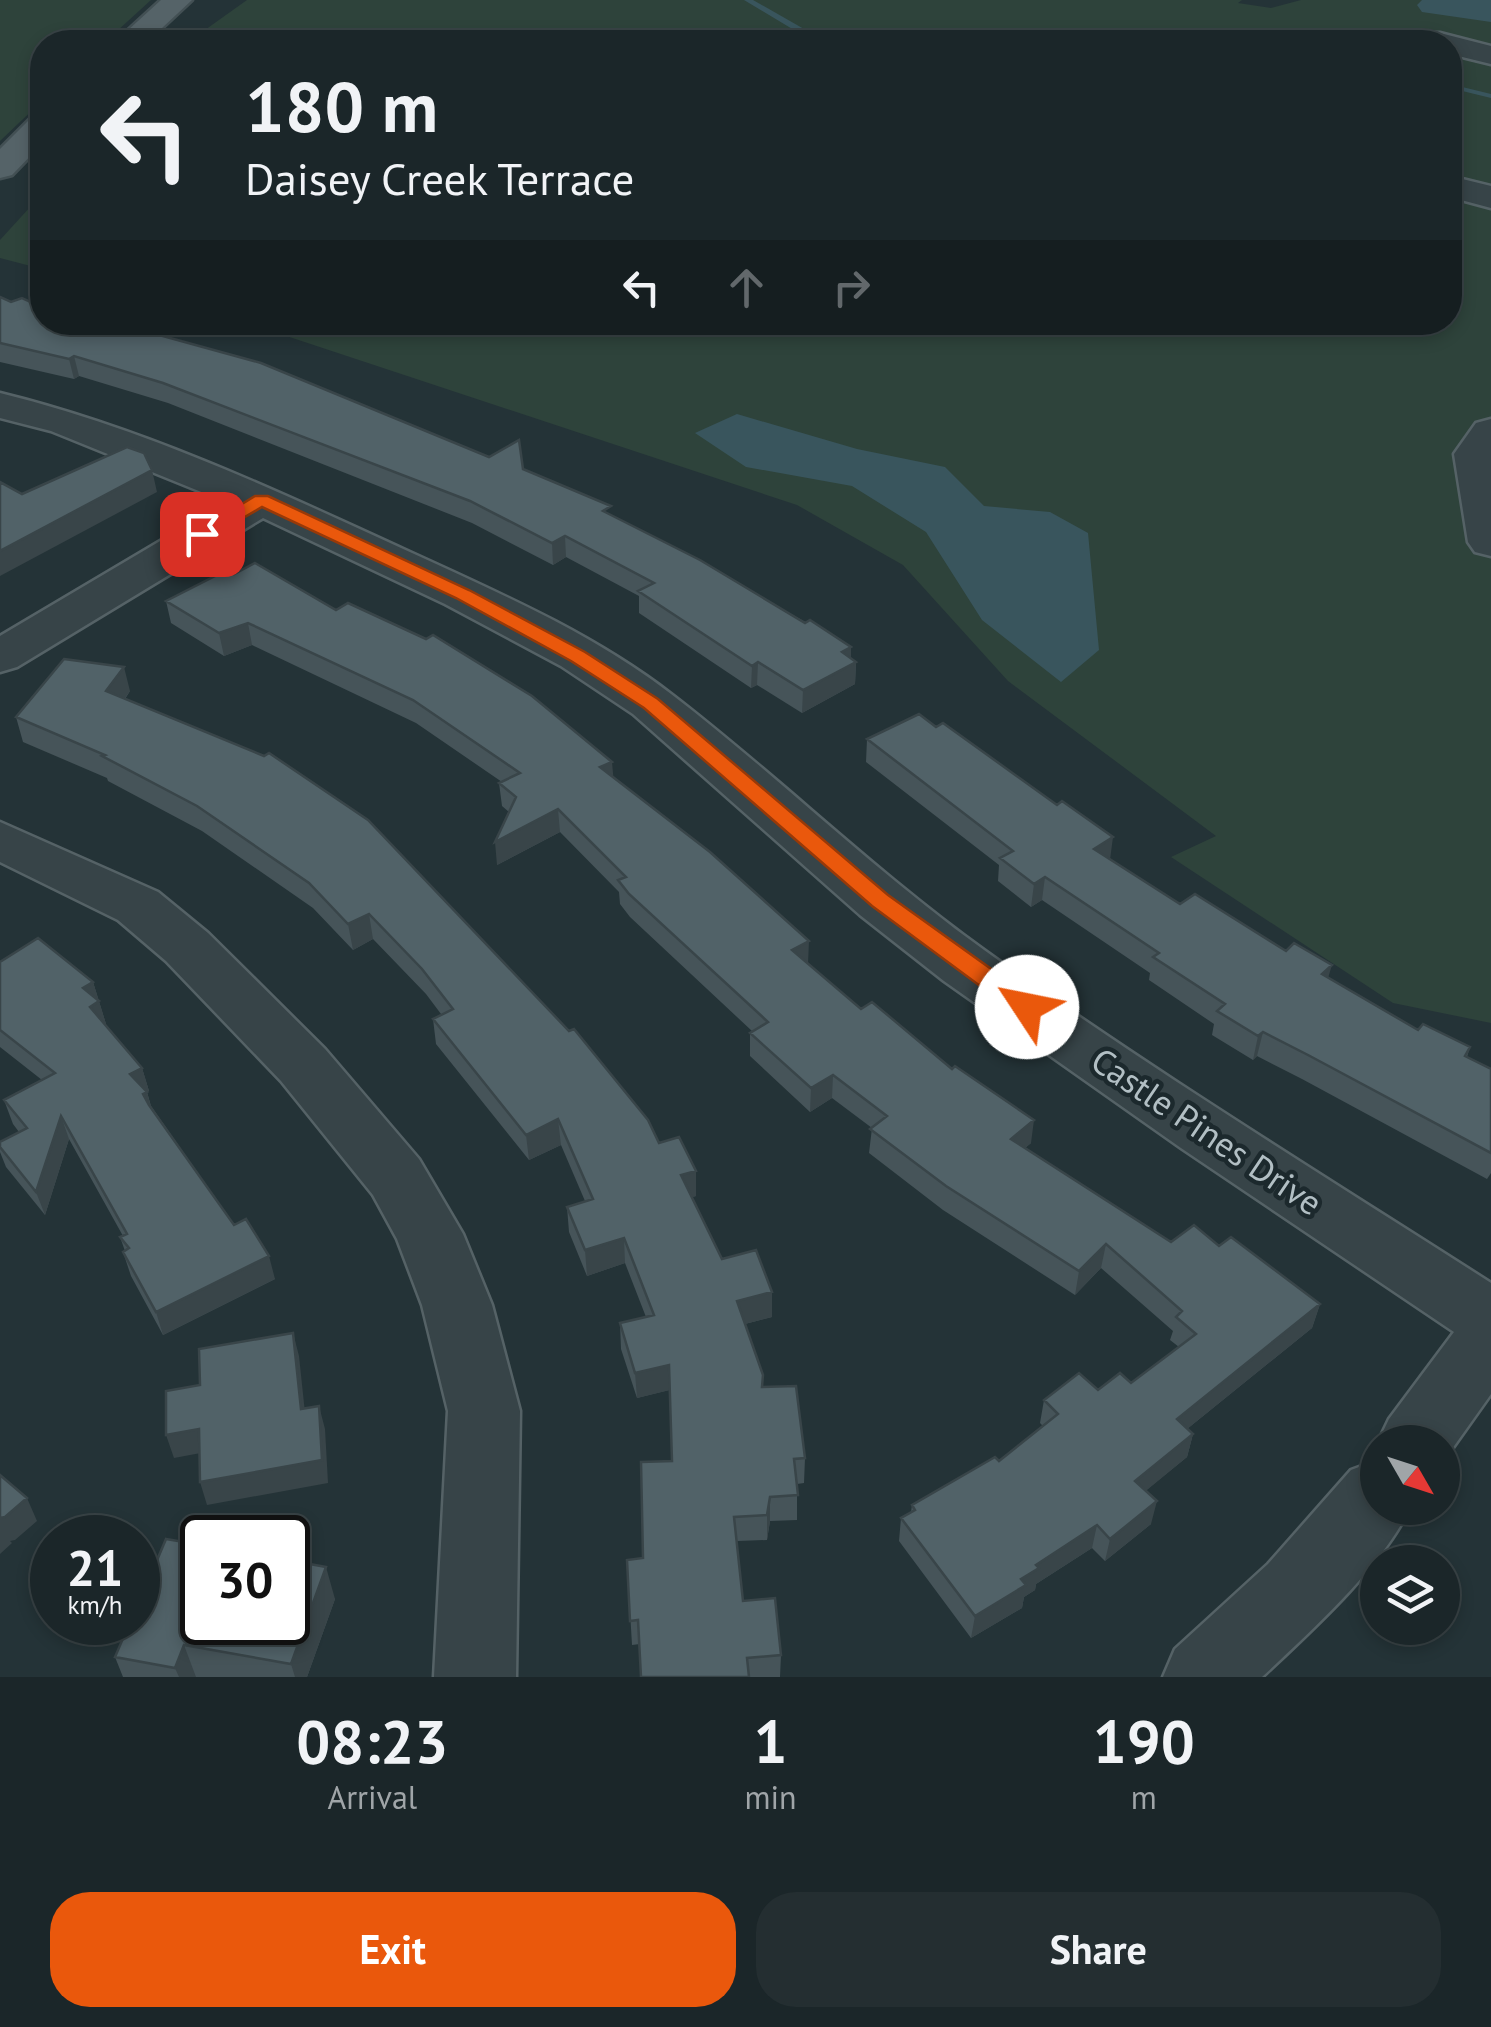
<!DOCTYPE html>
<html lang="en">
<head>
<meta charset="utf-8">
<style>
	:root { --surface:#1b2629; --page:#242e31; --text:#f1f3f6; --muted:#a0a5a8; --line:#394346; --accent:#ea580c }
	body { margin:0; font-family:"PT Sans",sans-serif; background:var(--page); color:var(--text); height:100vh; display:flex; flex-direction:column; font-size:38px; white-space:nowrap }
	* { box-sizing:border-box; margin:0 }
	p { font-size:32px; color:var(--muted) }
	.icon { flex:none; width:55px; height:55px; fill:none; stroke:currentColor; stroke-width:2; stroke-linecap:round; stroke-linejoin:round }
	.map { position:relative; height:1677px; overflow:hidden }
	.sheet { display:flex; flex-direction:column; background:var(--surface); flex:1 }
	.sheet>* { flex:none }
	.banner { position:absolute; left:30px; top:30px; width:1432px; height:305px; border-radius:40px; box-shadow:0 5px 15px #0003,0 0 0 2px var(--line); background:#1b2629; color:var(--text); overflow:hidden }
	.needle { width:65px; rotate:129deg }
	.tools { position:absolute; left:1360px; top:1425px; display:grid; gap:20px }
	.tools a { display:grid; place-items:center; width:100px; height:100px; border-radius:50%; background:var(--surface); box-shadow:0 5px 15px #0003,0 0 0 2px var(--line); font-size:50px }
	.speed { position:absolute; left:30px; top:1515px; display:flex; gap:20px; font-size:50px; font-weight:700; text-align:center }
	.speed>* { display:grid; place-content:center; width:130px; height:130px; border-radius:50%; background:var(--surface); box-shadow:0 5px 15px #0003,0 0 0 2px var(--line); line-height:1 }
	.speed small { font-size:25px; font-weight:400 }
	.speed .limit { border:5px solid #111; border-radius:15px; background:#fff; color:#111 }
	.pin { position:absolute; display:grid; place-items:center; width:85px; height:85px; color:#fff; margin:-42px; border-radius:20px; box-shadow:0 5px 15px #0006 }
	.me { position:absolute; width:110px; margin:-55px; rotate:304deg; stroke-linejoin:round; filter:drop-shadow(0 0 8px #0008) }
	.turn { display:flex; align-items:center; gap:35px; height:210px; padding:0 50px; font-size:45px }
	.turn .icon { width:130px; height:130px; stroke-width:2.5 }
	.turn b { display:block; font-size:70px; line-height:85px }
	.lanes { display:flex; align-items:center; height:95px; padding:0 50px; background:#0003; justify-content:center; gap:50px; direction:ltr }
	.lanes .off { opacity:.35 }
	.eta { display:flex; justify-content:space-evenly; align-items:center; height:170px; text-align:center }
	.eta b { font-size:60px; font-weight:600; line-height:70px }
	.button { display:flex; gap:20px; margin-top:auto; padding:20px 50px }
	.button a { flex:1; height:115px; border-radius:40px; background:var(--accent); color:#fff; font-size:40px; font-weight:600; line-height:115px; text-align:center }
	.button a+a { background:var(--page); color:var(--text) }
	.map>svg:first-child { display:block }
	.green { fill:#2e433b }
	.water { fill:#39555d }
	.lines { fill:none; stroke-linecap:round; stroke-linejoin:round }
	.stream { fill:#39555d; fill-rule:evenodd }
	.minor-casing { stroke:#556266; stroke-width:5 }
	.major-casing { stroke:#435054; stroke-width:5 }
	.minor { fill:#374448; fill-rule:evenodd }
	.major { fill:#556368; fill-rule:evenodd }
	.wall { fill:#465459 }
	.shaded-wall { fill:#394549 }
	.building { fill:#516268; stroke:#394549; stroke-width:2.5 }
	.route { fill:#ea580c; stroke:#983908; stroke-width:2.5 }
	.labels { text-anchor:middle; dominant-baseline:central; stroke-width:9; stroke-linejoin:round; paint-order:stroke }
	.street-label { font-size:35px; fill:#b2bfc4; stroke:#1c292d }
</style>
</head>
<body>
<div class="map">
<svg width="1491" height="1677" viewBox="0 0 1491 1677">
	<rect width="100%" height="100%" fill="#243337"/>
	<path class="green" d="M 0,0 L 151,0 L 105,42 L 42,42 L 42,101 L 0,141 Z
		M 247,0 L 1242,0 L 1238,3 L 1271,8 L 1301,0 L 1491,0 L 1491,1023 L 1393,1003 L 1171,857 L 1216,836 L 1008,681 L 903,565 L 797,505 L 247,323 L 1450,322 L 1450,42 L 188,42 Z
		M 42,194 L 42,269 L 0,258 L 0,240 Z"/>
	<path class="water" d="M 1422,0 L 1491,0 L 1491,22 L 1422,12 L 1417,5 Z
		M 737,414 L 857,449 L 945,467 L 984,506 L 1050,512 L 1088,533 L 1099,650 L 1061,682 L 982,620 L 926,532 L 852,486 L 746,467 L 695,433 Z"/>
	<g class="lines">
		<path class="stream" d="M 744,0 L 753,0 L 804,29 L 880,42 L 864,42 L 799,33 Z
			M 1450,84 L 1491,94 L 1491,98 L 1450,88 Z"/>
		<defs>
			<path id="minor" d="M 1379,33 L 1440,33 L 1491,46 L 1491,64 L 1450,54 L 1450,42 L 1364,42 Z
				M 1450,176 L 1491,186 L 1491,208 L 1450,197 Z
				M 0,393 C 139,427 271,488 401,548 C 492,590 591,632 671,694 C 778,776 874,871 984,950 C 1148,1068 1321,1174 1491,1283 L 1491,1394 L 1442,1463 L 1442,1442 L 1378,1442 L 1389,1419 L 1454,1332 L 1181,1148 L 944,981 L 860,915 L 633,714 L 561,666 L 445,604 L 263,518 L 17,667 L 0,672 L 0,636 L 226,502 L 51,431 L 0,418 Z
				M 1491,419 L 1491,556 L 1475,552 L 1468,542 L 1454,454 L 1476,423 Z
				M 0,822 L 158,892 L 208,933 L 325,1049 L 419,1159 L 463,1234 L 492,1305 L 520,1411 L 516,1677 L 434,1677 L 448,1411 L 422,1305 L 397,1239 L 373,1195 L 281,1081 L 166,961 L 118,920 L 0,862 Z
				M 1378,1460 L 1378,1508 L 1410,1508 C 1381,1568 1311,1631 1262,1677 L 1163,1677 L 1175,1649 L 1268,1564 L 1351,1470 Z"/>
			<path id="major" d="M 161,0 L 192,0 L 147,42 L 115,42 Z
				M 42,116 L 42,144 L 12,175 L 0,178 L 0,149 L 30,119 Z"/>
		</defs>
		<use href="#minor" class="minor-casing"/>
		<use href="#major" class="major-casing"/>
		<use href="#minor" class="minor"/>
		<use href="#major" class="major"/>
	</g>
	<path class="wall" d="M 0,297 L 11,302 L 489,457 L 523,469 L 611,515 L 851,647 L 851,658 L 856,662 L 855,684 L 802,713 L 757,685 L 751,688 L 639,613 L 639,596 L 566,557 L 553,565 L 472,523 L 168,403 L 79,376 L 74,379 L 0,362 Z
		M 227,570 L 613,777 L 808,964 L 861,1009 L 1031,1143 L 1025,1148 L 1171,1242 L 1219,1246 L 1320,1304 L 1312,1328 L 1187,1429 L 1193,1434 L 1187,1457 L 1145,1491 L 1151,1524 L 1105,1561 L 1092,1548 L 1036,1584 L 1035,1590 L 1024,1597 L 1022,1608 L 971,1638 L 899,1541 L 901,1518 L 911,1512 L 912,1505 L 999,1461 L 1043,1426 L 1040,1423 L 1044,1400 L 1131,1383 L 1179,1347 L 1170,1340 L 1173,1331 L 1101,1268 L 1075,1295 L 943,1210 L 869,1153 L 872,1128 L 832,1098 L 810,1112 L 750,1056 L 750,1033 L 752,1031 L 630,917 L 620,904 L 619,892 L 560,832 L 497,865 L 509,812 L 502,806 L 499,783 L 502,782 L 416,723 L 252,645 L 224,656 L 171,623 L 166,601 Z
		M 130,691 L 125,699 L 659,1143 L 696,1196 L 692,1197 L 722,1259 L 772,1317 L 745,1324 L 763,1387 L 805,1458 L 804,1483 L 797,1484 L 797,1520 L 770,1521 L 767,1540 L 737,1541 L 743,1601 L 781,1655 L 780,1677 L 641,1677 L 640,1644 L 632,1645 L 627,1560 L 643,1558 L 672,1461 L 669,1390 L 637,1398 L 621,1349 L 620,1323 L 646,1317 L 625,1263 L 587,1276 L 569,1232 L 567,1207 L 585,1201 L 561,1145 L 529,1160 L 436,1044 L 433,1019 L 441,1014 L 426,994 L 373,939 L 353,950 L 313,908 L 202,831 L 108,781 L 107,778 L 23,742 L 16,717 Z
		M 867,739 L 1110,859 L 1180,904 L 1328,978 L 1418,1030 L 1470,1047 L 1467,1057 L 1491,1069 L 1491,1173 L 1487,1179 L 1302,1079 L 1257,1056 L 1253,1060 L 1212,1035 L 1214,1024 L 1149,980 L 1150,973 L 1042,900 L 1031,907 L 998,881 L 999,865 L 866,762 Z
		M 0,962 L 93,982 L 106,1024 L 105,1025 L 142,1068 L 149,1091 L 147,1092 L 151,1106 L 234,1225 L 275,1279 L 163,1335 L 131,1276 L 123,1252 L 125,1251 L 120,1237 L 123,1236 L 69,1139 L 45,1215 L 6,1167 L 0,1152 L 0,1142 L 19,1132 L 13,1124 L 4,1100 L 42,1080 L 0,1047 Z
		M 304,1563 L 335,1599 L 307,1677 L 123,1677 L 115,1657 Z"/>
	<path class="shaded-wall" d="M 74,356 L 79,376 L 74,379 L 69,359 Z
		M 152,470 L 157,492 L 0,576 L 0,551 Z
		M 565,536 L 566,557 L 553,565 L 552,543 Z
		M 248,623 L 252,645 L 224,656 L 219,633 Z
		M 851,647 L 851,665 L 856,662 L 855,684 L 802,713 L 803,690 L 842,652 Z
		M 758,662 L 757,685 L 751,688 L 752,666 Z
		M 124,667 L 130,691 L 112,716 L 106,691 Z
		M 612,762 L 614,784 L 600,767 Z
		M 558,809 L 560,832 L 497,865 L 495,842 Z
		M 1113,837 L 1110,860 L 1094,849 Z
		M 1045,877 L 1042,900 L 1031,907 L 1034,884 Z
		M 369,914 L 373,939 L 353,950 L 348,924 Z
		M 809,941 L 808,964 L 792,950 Z
		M 1332,965 L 1325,988 L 1322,974 Z
		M 93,982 L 106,1024 L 97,1031 L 83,988 Z
		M 1263,1032 L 1257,1056 L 1253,1060 L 1258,1036 Z
		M 142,1068 L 149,1091 L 147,1092 L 153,1115 L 130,1074 Z
		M 833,1075 L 832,1098 L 810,1112 L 811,1088 Z
		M 61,1116 L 69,1139 L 45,1215 L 36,1192 Z
		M 558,1119 L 561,1145 L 529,1160 L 526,1135 Z
		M 1034,1120 L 1031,1143 L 1008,1162 L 1011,1139 Z
		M 696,1171 L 696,1196 L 682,1200 L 681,1175 Z
		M 624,1238 L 625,1263 L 587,1276 L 585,1250 Z
		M 1106,1244 L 1101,1268 L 1075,1295 L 1079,1271 Z
		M 269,1256 L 275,1279 L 163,1335 L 156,1312 Z
		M 772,1292 L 772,1317 L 737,1326 L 737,1301 Z
		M 1320,1304 L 1312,1328 L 1171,1442 L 1177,1419 Z
		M 293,1333 L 299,1356 L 307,1432 L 301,1409 Z
		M 669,1365 L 670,1390 L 637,1398 L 635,1373 Z
		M 319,1406 L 325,1429 L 328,1483 L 207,1505 L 200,1482 Z
		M 199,1429 L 206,1452 L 174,1458 L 166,1435 Z
		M 1193,1434 L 1187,1457 L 1130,1504 L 1135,1481 Z
		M 770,1497 L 770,1521 L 767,1540 L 767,1515 Z
		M 27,1498 L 37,1521 L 15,1540 L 10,1541 L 12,1543 L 0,1554 L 0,1518 Z
		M 1157,1501 L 1151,1524 L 1105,1561 L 1110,1539 Z
		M 1097,1525 L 1092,1548 L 1036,1584 L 1035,1590 L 1024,1597 L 1022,1608 L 971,1638 L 975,1616 L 1021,1579 L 1036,1565 Z
		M 295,1529 L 304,1562 L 288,1574 L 288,1549 Z
		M 326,1567 L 335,1599 L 307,1677 L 295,1677 L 291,1664 Z
		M 184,1645 L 196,1677 L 179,1677 L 175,1668 Z"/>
	<path class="building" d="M 0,297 L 11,302 L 22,298 L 42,307 L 42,322 L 77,322 L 83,326 L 88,322 L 112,322 L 261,363 L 489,457 L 519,440 L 523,469 L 611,506 L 603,511 L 700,560 L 805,623 L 810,620 L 851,647 L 842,652 L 856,662 L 803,690 L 758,662 L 752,666 L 638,591 L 654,583 L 565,536 L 552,543 L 470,501 L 163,383 L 74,356 L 69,359 L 0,343 Z
		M 127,447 L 144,453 L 152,470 L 0,551 L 0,482 L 22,494 Z
		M 255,563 L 336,610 L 348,603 L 426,639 L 433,635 L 532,696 L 612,762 L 600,767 L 710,852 L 809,941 L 792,950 L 861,1009 L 872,1002 L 952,1069 L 955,1066 L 1034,1120 L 1011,1139 L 1171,1242 L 1194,1225 L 1219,1246 L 1231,1237 L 1320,1304 L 1177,1419 L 1193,1434 L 1135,1481 L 1157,1501 L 1110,1539 L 1097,1525 L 1036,1565 L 1039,1568 L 1021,1579 L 1026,1585 L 975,1616 L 901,1518 L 915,1510 L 912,1505 L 995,1457 L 999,1461 L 1058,1414 L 1044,1400 L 1079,1373 L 1098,1390 L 1120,1373 L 1131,1383 L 1196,1334 L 1176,1317 L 1182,1311 L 1106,1244 L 1079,1271 L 946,1186 L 870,1129 L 887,1116 L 833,1075 L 811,1088 L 750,1033 L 768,1022 L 629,894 L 618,880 L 626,877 L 558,809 L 495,842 L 516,797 L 499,783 L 520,773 L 413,700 L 248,623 L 219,633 L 166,601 L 227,570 L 234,574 Z
		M 64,659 L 124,667 L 106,691 L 264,756 L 269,753 L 368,820 L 569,1031 L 574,1029 L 648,1120 L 659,1143 L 679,1137 L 696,1171 L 681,1175 L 722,1259 L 756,1250 L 772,1292 L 737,1301 L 763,1375 L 762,1387 L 796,1386 L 805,1458 L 794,1459 L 798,1495 L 770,1497 L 767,1515 L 734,1517 L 743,1601 L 775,1598 L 781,1655 L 747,1658 L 749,1677 L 641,1677 L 638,1620 L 630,1621 L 627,1560 L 643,1558 L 641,1462 L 672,1461 L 669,1365 L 635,1373 L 620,1323 L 654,1315 L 624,1238 L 585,1250 L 567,1207 L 593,1199 L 558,1119 L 526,1135 L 433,1019 L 453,1009 L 422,969 L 369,914 L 348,924 L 309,883 L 197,806 L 102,756 L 105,755 L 16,717 Z
		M 919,714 L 936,727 L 943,723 L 1057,805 L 1062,801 L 1113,837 L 1094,849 L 1180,904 L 1195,894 L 1286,951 L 1294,943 L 1332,965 L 1322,974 L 1418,1030 L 1423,1024 L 1470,1047 L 1465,1056 L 1491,1069 L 1491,1153 L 1308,1055 L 1263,1032 L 1258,1036 L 1217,1011 L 1225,1004 L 1153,957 L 1159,953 L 1045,877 L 1034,884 L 1000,858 L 1013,851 L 867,739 Z
		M 38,938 L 93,982 L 83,988 L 99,1001 L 90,1007 L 142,1068 L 130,1074 L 147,1092 L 143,1094 L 149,1105 L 234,1225 L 246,1219 L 269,1256 L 156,1312 L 123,1252 L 129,1248 L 120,1237 L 127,1234 L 61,1116 L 36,1192 L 0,1147 L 0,1142 L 27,1128 L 4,1100 L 55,1073 L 0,1030 L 0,962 Z
		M 293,1333 L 301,1409 L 319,1406 L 322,1460 L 200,1482 L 199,1429 L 166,1435 L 166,1391 L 200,1385 L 199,1349 Z
		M 0,1475 L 27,1498 L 5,1517 L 0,1518 Z
		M 239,1520 L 295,1529 L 288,1549 L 288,1538 L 232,1538 Z
		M 166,1539 L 202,1545 L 202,1622 L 288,1622 L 288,1560 L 326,1567 L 291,1664 L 184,1645 L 175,1668 L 115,1657 L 130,1622 L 138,1622 L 138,1605 Z"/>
	<path class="route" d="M 255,496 L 268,496 L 469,590 L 585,652 L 658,699 L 888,895 L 1036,1001 L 1039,1007 L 1036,1014 L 1018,1014 L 872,906 L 644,708 L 571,661 L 456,598 L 262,507 L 209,538 L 193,534 Z"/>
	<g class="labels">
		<g class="street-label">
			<text transform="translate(1207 1131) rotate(34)">Castle Pines Drive</text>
		</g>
	</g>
</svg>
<div class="tools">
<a><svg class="needle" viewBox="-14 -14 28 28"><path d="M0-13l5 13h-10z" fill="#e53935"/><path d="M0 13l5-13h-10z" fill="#a0a5a8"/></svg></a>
<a><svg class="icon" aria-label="layers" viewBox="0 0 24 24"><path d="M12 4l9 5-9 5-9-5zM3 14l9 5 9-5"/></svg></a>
</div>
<div class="speed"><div>21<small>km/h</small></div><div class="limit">30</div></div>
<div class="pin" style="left:202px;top:534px;background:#d93025"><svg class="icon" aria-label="arrive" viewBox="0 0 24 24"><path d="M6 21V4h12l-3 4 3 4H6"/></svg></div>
<svg class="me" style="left:1027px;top:1007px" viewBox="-20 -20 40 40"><circle r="19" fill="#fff"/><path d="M0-13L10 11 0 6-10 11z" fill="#ea580c"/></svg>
<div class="banner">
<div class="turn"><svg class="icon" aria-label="left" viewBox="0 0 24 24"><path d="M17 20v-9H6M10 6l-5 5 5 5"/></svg><div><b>180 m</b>Daisey Creek Terrace</div></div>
<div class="lanes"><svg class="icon" aria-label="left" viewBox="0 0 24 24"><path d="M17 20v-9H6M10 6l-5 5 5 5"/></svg><svg class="icon off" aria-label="ahead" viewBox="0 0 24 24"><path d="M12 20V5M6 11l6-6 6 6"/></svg><svg class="icon off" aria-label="right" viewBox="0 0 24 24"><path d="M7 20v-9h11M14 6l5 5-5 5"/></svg></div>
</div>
</div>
<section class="sheet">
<div class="eta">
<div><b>08:23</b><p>Arrival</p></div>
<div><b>1</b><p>min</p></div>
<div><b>190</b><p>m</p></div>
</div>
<div class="button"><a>Exit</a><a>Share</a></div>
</section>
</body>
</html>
